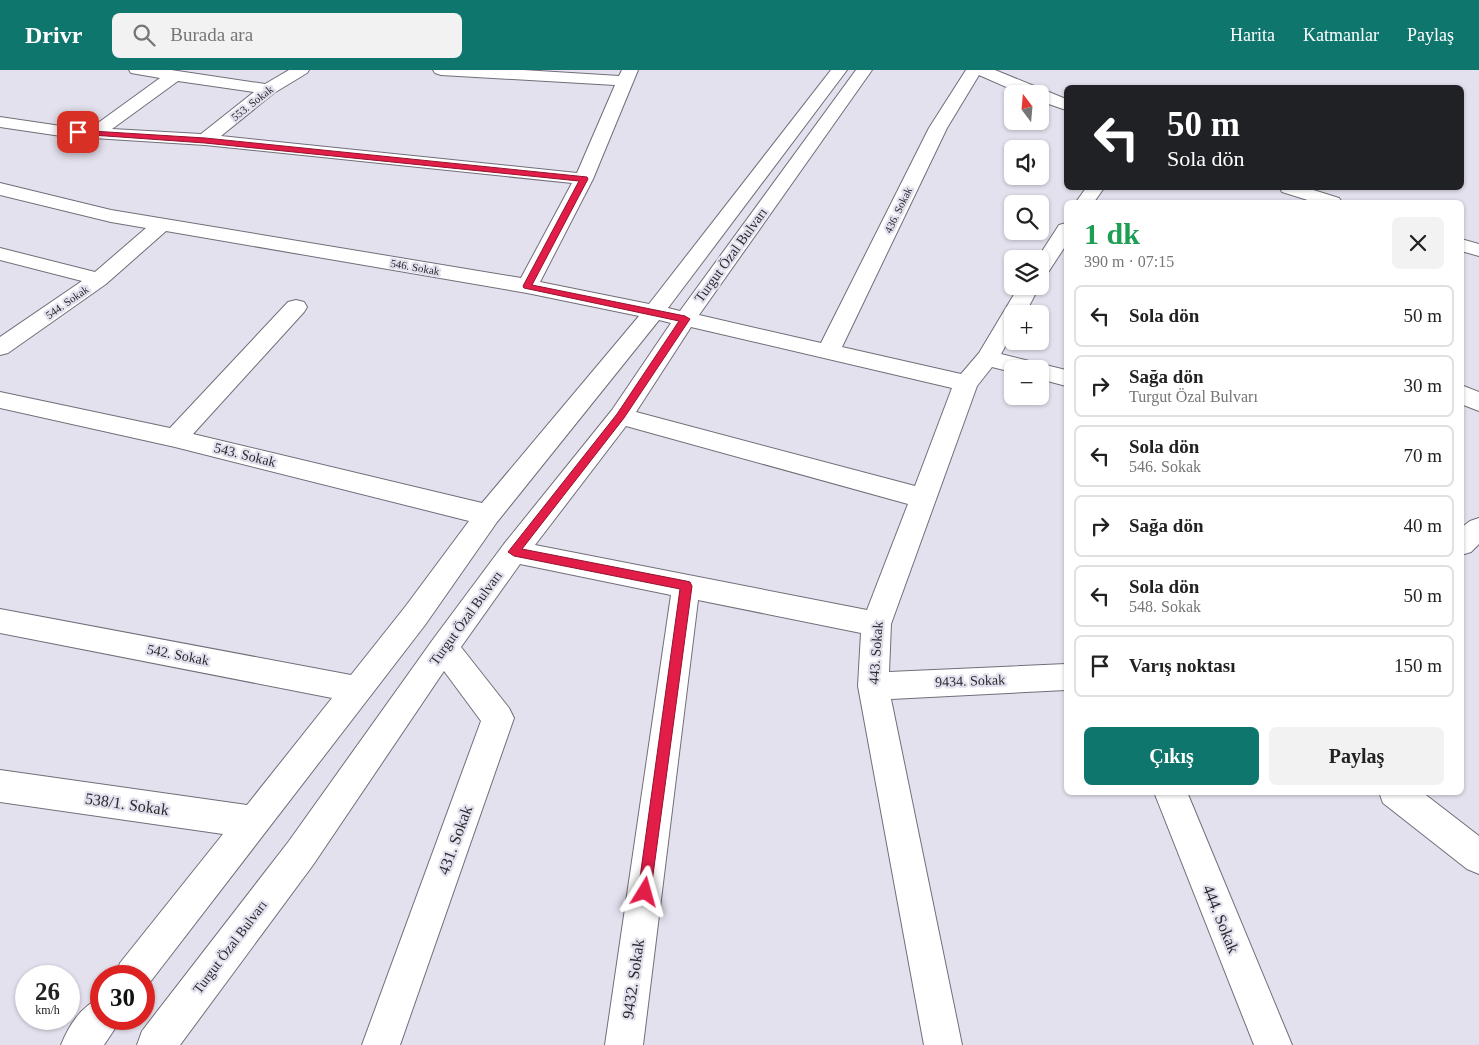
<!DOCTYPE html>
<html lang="tr">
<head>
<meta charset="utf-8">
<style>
	:root { --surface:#fff; --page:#f2f2f2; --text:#222; --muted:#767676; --line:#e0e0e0; --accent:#0f766e }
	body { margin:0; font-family:Georgia,serif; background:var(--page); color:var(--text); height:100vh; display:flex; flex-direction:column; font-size:19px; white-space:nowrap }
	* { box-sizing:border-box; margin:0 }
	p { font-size:16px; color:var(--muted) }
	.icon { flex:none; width:28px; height:28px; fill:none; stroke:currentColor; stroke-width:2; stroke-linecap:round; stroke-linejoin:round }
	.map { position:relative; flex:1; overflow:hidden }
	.drawer { position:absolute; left:1064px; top:130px; width:400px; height:595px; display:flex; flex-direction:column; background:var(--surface); border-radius:8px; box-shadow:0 1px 4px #0004 }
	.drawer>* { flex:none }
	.top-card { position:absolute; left:1064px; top:15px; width:400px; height:105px; border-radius:8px; box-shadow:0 1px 4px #0004; background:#202124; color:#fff; overflow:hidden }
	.needle { width:32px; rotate:344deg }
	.controls { position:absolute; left:1004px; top:15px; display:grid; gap:10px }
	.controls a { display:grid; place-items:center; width:45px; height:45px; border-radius:8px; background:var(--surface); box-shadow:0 1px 4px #0004; font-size:25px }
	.speed { position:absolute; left:15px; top:895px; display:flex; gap:10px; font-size:25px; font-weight:700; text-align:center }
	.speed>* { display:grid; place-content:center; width:65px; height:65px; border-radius:50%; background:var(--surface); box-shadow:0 1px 4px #0004; line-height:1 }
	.speed small { font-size:12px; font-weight:400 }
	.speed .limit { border:8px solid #d22; background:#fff; color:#111 }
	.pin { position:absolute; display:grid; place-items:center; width:42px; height:42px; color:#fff; margin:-21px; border-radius:10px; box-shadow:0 2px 8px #0006 }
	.me { position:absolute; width:55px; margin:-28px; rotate:8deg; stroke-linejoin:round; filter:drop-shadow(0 0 4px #0008) }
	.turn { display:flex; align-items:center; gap:18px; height:105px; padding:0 20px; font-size:22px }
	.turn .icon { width:65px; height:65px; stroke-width:2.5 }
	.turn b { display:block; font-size:35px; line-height:42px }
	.round { display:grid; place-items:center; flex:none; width:52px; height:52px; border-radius:8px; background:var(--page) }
	.head { display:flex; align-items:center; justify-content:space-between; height:85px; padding:0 20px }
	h1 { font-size:30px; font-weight:800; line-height:38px; color:#1e9e55 }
	.cta { display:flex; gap:10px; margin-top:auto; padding:10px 20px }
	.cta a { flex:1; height:58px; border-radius:8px; background:var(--accent); color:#fff; font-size:20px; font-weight:800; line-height:58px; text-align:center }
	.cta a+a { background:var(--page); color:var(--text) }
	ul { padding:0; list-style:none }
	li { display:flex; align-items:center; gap:15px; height:62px; margin:0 10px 8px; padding:0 10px; border:2px solid var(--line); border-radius:8px }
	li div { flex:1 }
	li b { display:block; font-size:19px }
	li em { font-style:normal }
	header { display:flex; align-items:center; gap:30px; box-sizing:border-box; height:70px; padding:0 25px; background:var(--accent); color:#fff }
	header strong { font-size:24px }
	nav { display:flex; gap:28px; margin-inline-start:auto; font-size:18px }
	.search { width:350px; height:45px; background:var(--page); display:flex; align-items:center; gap:12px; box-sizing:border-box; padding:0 18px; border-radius:8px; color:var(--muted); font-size:19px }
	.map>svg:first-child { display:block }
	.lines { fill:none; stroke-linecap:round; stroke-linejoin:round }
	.minor-casing { stroke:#716e79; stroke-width:2 }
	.minor { fill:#fff; fill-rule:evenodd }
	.route { fill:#e11d48; stroke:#92132f }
	.labels { text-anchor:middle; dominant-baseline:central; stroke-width:4.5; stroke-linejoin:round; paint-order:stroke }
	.far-street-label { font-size:11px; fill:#2a292e; stroke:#e4e1ee }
	.street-label { font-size:14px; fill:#2a292e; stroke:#e4e1ee }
	.near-street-label { font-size:16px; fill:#2a292e; stroke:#e4e1ee }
</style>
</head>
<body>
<header>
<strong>Drivr</strong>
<div class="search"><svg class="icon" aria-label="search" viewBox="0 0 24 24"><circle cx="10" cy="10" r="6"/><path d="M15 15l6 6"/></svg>Burada ara</div>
<nav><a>Harita</a><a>Katmanlar</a><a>Paylaş</a></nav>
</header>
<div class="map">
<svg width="1479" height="975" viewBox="0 0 1479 975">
	<rect width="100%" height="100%" fill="#e4e1ee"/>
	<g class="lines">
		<defs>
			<path id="minor" d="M 129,0 L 171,0 L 265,14 L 289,0 L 309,0 L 307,3 L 274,23 L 221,66 L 577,103 L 615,15 L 441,5 L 435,3 L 433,0 L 523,0 L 619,6 L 622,0 L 638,0 L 593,109 L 540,212 L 649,234 L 831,0 L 847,0 L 668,238 L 680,241 L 856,0 L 872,0 L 699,245 L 821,273 L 929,58 L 966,0 L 995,0 L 1066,29 L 1066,40 L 1040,31 L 1040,24 L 1022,24 L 979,5 L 947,58 L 842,277 L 961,304 L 979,283 L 1019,216 L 1040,215 L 1025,244 L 1012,244 L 1012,264 L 1001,284 L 1066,300 L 1066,316 L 1040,309 L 1040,299 L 1012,299 L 1012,302 L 992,297 L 977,316 L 891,554 L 889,602 L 1066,594 L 1066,620 L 891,629 L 962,975 L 924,975 L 858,616 L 861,563 L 698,530 L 643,975 L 605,975 L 671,525 L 520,494 L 461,577 L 509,638 L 514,648 L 400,975 L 362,975 L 481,651 L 444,601 L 313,795 L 180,975 L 137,975 L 142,961 L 289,771 L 434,568 L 504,474 L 612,340 L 671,253 L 659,250 L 497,452 L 425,555 L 144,920 L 144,906 L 115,906 L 120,893 L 223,764 L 0,732 L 0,700 L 247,735 L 332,628 L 0,563 L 0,539 L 351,605 L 405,537 L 469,451 L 175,377 L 0,338 L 0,322 L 170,358 L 288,232 L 296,230 L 304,232 L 307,237 L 304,242 L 193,364 L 482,433 L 639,246 L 527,223 L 166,161 L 106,214 L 8,283 L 0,285 L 0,267 L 82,211 L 0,190 L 0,178 L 95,202 L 146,158 L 111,152 L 0,125 L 0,113 L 111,140 L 521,208 L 572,113 L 205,75 L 61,66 L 0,57 L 0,47 L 61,56 L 91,58 L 160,8 L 131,3 ZM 178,11 L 254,22 L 201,64 L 112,59 ZM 691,257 L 952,318 L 915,416 L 636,342 ZM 626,356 L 908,434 L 867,540 L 535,475 Z
				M 1086,118 L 1104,118 L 1094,132 L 1076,132 Z
				M 1280,118 L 1307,118 L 1339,128 L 1342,132 L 1314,132 L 1282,122 Z
				M 1066,153 L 1066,175 L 1047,204 L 1040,206 L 1040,189 L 1037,189 L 1059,155 Z
				M 1461,169 L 1479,174 L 1479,186 L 1461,181 Z
				M 1461,315 L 1479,322 L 1479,341 L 1461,334 Z
				M 1479,448 L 1479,474 L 1471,482 L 1461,485 L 1461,458 L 1470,451 Z
				M 1154,722 L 1187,722 L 1292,975 L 1254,975 Z
				M 1379,722 L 1422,722 L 1479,766 L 1479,804 L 1467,799 L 1383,733 Z
				M 101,928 L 101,949 L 119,949 L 114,960 L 104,975 L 61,975 C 69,955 81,936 101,928 Z"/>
		</defs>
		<use href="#minor" class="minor-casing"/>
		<use href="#minor" class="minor"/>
	</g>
	<path class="route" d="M 75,60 L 205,68 L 587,107 L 588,109 L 532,215 L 685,246 L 690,249 L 624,348 L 522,479 L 686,511 L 690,512 L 692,516 L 650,827 L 645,829 L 640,827 L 638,822 L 680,519 L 514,486 L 508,482 L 617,344 L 679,251 L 524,218 L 523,216 L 579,111 L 205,73 L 78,64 L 74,62 Z"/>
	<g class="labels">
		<g class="far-street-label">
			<text transform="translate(252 33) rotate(-38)">553. Sokak</text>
			<text transform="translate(898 140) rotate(-64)">436. Sokak</text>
			<text transform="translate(415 197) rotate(10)">546. Sokak</text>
			<text transform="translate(67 232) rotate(-35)">544. Sokak</text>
		</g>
		<g class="street-label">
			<text transform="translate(731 185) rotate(-54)">Turgut Özal Bulvarı</text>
			<text transform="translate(245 385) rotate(14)">543. Sokak</text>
			<text transform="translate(466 548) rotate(-54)">Turgut Özal Bulvarı</text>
			<text transform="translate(876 583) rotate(-86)">443. Sokak</text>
			<text transform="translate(178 585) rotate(11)">542. Sokak</text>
			<text transform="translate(970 611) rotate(-2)">9434. Sokak</text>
			<text transform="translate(230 877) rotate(-53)">Turgut Özal Bulvarı</text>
		</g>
		<g class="near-street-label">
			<text transform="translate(127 734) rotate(8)">538/1. Sokak</text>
			<text transform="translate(455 770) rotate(-70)">431. Sokak</text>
			<text transform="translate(1221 849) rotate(68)">444. Sokak</text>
			<text transform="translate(633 909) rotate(-82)">9432. Sokak</text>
		</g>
	</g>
</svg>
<div class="controls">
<a><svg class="needle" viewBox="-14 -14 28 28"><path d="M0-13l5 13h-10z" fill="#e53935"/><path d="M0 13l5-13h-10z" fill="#767676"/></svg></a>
<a><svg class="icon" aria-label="sound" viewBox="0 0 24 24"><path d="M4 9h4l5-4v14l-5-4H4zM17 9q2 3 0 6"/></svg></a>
<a><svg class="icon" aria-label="search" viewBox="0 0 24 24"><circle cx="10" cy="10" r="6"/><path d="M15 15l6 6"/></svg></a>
<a><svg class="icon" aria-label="layers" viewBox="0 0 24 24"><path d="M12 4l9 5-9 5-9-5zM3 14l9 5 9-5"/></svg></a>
<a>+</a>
<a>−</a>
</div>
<div class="speed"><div>26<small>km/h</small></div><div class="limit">30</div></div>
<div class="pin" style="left:78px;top:62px;background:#d93025"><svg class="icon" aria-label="arrive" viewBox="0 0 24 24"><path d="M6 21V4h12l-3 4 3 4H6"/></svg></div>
<svg class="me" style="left:645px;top:822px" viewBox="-20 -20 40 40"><path d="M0-17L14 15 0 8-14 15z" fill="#e11d48" stroke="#fff" stroke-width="4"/></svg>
<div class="top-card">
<div class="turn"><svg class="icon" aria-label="left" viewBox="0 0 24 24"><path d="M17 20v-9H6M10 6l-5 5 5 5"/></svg><div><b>50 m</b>Sola dön</div></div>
</div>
<section class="drawer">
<div class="head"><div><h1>1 dk</h1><p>390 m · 07:15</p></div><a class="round"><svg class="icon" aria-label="close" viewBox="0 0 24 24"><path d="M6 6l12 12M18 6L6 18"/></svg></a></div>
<ul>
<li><svg class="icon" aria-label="left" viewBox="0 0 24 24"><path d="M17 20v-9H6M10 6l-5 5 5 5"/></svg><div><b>Sola dön</b></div><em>50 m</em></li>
<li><svg class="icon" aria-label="right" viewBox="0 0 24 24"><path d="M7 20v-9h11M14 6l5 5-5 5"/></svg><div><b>Sağa dön</b><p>Turgut Özal Bulvarı</p></div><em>30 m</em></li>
<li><svg class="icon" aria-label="left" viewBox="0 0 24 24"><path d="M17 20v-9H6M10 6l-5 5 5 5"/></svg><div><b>Sola dön</b><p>546. Sokak</p></div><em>70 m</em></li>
<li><svg class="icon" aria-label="right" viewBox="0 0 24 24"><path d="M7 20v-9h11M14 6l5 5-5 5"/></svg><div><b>Sağa dön</b></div><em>40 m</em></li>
<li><svg class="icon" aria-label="left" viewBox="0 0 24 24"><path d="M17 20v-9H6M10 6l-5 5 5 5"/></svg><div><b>Sola dön</b><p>548. Sokak</p></div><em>50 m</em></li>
<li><svg class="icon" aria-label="arrive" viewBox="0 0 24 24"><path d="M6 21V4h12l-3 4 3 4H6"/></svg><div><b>Varış noktası</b></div><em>150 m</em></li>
</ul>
<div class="cta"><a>Çıkış</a><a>Paylaş</a></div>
</section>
</div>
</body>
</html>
